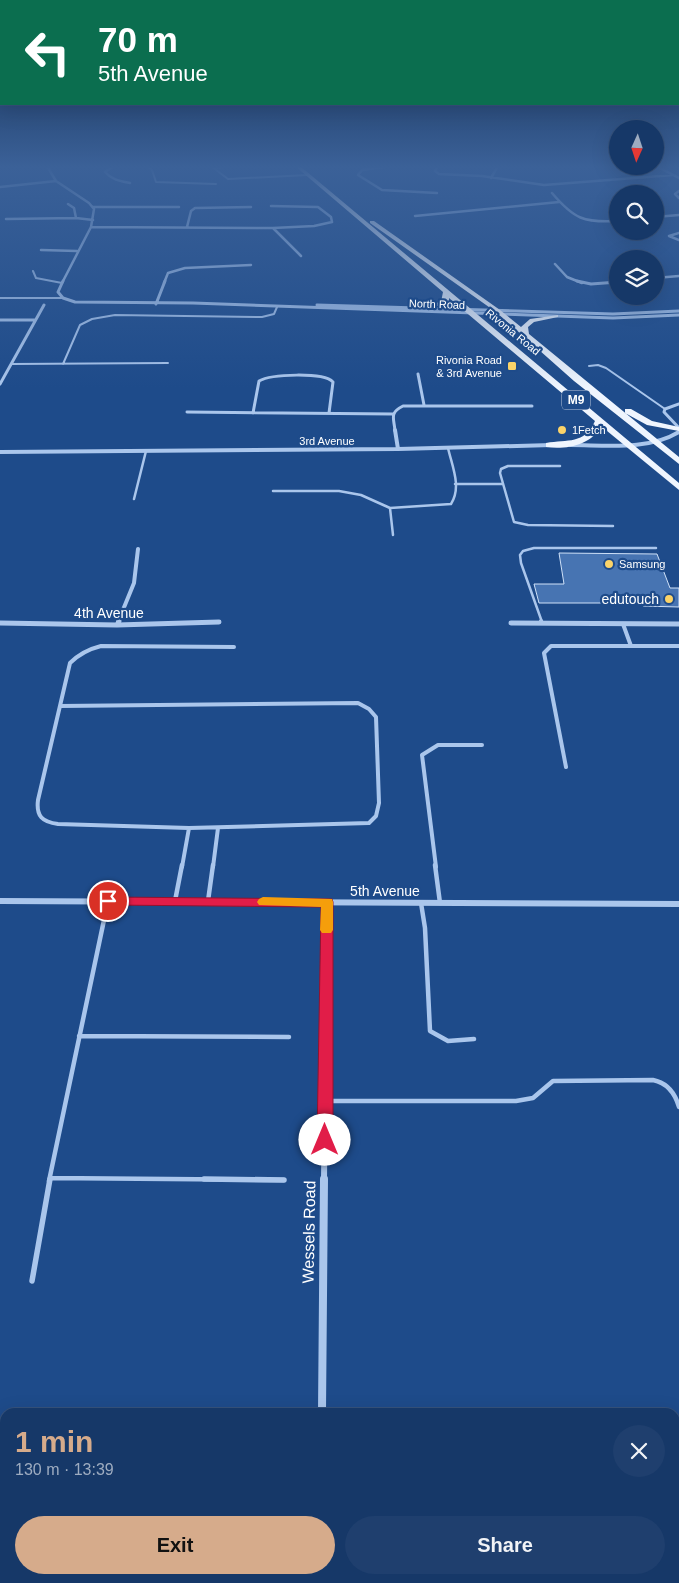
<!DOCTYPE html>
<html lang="en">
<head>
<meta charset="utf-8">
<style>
	:root { --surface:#163868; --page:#1f3f6e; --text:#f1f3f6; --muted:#9eacc0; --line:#35527c; --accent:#d6ab8b }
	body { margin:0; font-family:Arial,sans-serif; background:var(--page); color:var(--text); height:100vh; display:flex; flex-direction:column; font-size:19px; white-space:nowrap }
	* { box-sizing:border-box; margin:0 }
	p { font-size:16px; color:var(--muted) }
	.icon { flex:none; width:28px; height:28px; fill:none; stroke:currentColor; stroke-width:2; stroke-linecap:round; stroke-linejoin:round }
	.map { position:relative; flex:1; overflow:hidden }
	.side { position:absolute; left:0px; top:1408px; width:680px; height:176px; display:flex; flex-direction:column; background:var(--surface); border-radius:15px 15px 0 0; box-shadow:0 5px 20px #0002,0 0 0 1px var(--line) }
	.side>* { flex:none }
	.top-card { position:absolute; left:0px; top:0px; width:680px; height:105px; box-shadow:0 5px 20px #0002,0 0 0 1px var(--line); background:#0b6e4f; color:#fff; overflow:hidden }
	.needle { width:32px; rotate:183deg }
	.controls { position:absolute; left:609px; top:120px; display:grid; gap:10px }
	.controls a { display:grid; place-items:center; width:55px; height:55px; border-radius:50%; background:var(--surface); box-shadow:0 5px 20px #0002,0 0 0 1px var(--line); font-size:25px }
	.pin { position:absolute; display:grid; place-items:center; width:42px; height:42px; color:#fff; margin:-21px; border:2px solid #fff; border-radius:50%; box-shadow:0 1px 5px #0007 }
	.me { position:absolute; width:55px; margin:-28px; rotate:0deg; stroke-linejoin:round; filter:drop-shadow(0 0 4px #0008) }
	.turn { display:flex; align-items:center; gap:18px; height:105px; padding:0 15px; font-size:22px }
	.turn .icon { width:65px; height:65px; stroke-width:2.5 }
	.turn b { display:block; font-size:35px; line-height:42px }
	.round { display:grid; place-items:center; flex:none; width:52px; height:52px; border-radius:26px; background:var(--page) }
	.summary { display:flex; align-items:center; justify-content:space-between; height:85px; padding:0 15px }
	h1 { font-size:30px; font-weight:700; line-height:38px; color:var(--accent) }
	.action { display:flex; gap:10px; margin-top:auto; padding:10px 15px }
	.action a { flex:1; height:58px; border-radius:30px; background:var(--accent); color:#111; font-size:20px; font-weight:700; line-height:58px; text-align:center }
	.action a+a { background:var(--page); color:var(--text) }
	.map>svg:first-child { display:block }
	.building { fill:#4774b2; stroke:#cfe1f8 }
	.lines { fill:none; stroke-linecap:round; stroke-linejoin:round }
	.service-far4 { stroke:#aac6ec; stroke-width:2 }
	.service-far3 { stroke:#aac6ec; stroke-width:2.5 }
	.service-far2 { stroke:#aac6ec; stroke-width:4 }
	.service-far1 { stroke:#aac6ec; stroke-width:4.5 }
	.service { stroke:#aac6ec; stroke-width:5.5 }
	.minor-far5 { stroke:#aac6ec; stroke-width:2.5 }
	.minor-far4 { stroke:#aac6ec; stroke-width:3 }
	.minor-far3 { stroke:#aac6ec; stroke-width:4 }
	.minor-far2 { stroke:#aac6ec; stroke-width:5 }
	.minor-far1 { stroke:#aac6ec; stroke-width:6 }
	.minor { stroke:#aac6ec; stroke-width:8 }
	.primary { fill:#eff5fe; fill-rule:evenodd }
	.route { fill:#e11d48; stroke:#92132f }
	.slow { fill:#f59e0b }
	.poi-dot { fill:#fad369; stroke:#1e4b8a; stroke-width:2 }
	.labels { text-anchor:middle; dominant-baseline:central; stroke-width:4.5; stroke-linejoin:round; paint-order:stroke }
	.far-street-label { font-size:11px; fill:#fff; stroke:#1e4b8a }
	.far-poi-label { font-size:11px; fill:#fff; stroke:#1e4b8a; text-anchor:start }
	.shield { fill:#1e4b8a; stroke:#bcc9dc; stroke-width:1 }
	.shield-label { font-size:12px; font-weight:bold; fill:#fff }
	.poi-label { font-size:14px; fill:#fff; stroke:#1e4b8a; text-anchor:end }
	.street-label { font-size:14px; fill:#fff; stroke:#1e4b8a }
	.near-street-label { font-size:16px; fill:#fff; stroke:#1e4b8a }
</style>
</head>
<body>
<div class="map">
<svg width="679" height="1583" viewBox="0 0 679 1583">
	<rect width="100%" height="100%" fill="#1e4b8a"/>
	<path class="building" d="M 559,553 L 657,554 L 670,588 L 679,588 L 679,607 L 643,606 L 642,603 L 539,603 L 534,584 L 564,584 Z"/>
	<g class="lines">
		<path class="service-far4" d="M 147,166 L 152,170 L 156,182 L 216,184
			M 211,166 L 228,179 L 307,175
			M 213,168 L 237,166
			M 33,271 L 36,278 L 62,283
			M 0,298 L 63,298
			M 11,364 L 168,363
			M 63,364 L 80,325 L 92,319 L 115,315 L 262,317 L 274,314 L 277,307
			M 589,366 L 598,365 L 606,368 L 665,409"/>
		<path class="service-far3" d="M 560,466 L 508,466 L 501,469 L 500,473 L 514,522 L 528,525 L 613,526
			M 455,484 L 503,484
			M 273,491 L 339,491 L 361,495 L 390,508 L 451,504 C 462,487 452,466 448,448
			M 134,499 L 146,451
			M 390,508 L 393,535
			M 542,622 L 521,563 L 520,555 L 523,551 L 534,548 L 656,548"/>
		<path class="service-far2" d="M 541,621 L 542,623
			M 631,646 L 679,646
			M 60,706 L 358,703 L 369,709 L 376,717 L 379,803 L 376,816 L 369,823 L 189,828 L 58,824 C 42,822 36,816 38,800 L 70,663 C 79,654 89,649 101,646 L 234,647
			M 566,767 L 544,653 L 551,646 L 631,646 L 623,624
			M 182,867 L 189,828
			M 213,867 L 218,828
			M 436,867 L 422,755 L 438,745 L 482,745"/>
		<path class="service-far1" d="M 435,865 L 440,903
			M 175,901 L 182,865
			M 208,901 L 213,865
			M 421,903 L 425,928 L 430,1031 L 448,1041 L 474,1039
			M 79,1036 L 289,1037
			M 325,1101 L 516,1101 L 533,1098 L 553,1081 L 653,1080 C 668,1083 675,1093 679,1107
			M 50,1178 L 284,1180
			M 49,1181 L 108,901"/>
		<path class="service" d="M 204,1179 L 284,1180
			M 32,1281 L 50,1179
			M 675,1510 L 679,1510"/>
		<path class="minor-far5" d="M 47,166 L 56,181 L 89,203 L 94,209 L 91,227 L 62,283
			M 114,166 L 105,172 C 112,180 120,181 130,183
			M 390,166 L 362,170 L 358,175 L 382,190 L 437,193
			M 438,166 L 435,171 L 439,174 L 482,176 L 544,185 L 673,175
			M 656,166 L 679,178
			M 48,167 L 62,166
			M 491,178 L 498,166
			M 0,187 L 56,181
			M 679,191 L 675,194 L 679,198
			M 552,193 C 574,219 584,223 618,221
			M 68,204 L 74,208 L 76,218
			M 93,207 L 179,207
			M 415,216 L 559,202
			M 655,217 L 679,215
			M 6,219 L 76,218 L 93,220
			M 91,227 L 273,228 L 314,226 L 332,222 L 331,217 L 318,207 L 271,206
			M 187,227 L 191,211 L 195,208 L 251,207
			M 273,228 L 301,256
			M 679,233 L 669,236 L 679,240
			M 41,250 L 77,251
			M 555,264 L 567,277 L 582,283
			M 655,278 L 679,276
			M 164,283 L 168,273 L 185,268 L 251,265
			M 613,283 L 618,282"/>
		<path class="minor-far4" d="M 63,281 L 58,292 L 63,298 L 75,302 L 193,303 L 613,318 L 679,315
			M 577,281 L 591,284 L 618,282
			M 156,304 L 165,281
			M 317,305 L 613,314 L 679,311
			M 0,320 L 35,320
			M 418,374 L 424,405
			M 0,384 L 44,305
			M 679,404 L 665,409 L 664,412 L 679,428
			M 187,412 L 393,414
			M 253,413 L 259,381 C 271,374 323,372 333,382 L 329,413
			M 395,431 C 394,418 389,413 403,406 L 532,406"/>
		<path class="minor-far3" d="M 395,430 L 398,449
			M 570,445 C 605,445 648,451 679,432
			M 0,452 L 398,449 L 552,445
			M 118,622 L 134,583 L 138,549"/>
		<path class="minor-far2" d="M 0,623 L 117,625 L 219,622
			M 511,623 L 679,624
			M 117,625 L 119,621"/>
		<path class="minor-far1" d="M 0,901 L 679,904
			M 324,1181 L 327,902"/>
		<path class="minor" d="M 322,1412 L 324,1179
			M 321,1579 L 321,1583"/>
		<path class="primary" d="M 295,166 L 300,166 L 679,483 L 679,490 L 601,426 C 592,445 566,450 546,447 L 546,443 C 568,439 584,445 595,421 L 449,298 L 449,302 L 445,305 L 414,309 L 414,307 L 441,302 L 443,292 Z
			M 370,221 L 374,221 L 500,310 L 521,327 L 530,319 L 558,315 L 558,317 L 534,322 L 528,327 L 529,334 L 679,457 L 679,464 L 574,381 L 496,312 L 370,223 Z
			M 625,409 L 631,409 L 652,421 L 679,427 L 679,431 L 647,425 L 625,413 Z"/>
	</g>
	<linearGradient id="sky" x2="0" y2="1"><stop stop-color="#10294c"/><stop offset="0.43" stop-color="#3b6198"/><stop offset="1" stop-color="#3b6198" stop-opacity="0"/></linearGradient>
	<rect width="679" height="388" fill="url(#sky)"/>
	<path class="route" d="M 108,897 L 332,899 L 333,902 L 333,1140 L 330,1144 L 325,1146 L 320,1144 L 317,1140 L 321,907 L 108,905 L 103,904 L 101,901 L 103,898 Z"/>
	<path class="slow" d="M 263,897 L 332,899 L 333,902 L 333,930 L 331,933 L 322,933 L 320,930 L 321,907 L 259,905 L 257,902 L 259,899 Z"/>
	<g class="poi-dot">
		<rect x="507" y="361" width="10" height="10" rx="2.5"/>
		<circle cx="562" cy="430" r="5"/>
		<circle cx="609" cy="564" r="5"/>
		<circle cx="669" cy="599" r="5"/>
	</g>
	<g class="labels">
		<g class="far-street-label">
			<text transform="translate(437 304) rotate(2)">North Road</text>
			<text transform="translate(513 332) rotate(39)">Rivonia Road</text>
			<text x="327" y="441">3rd Avenue</text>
		</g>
		<g class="far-poi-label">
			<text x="502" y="360" text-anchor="end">Rivonia Road<tspan x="502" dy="13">&amp; 3rd Avenue</tspan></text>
			<text x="572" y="430">1Fetch</text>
			<text x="619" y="564">Samsung</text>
		</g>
		<rect class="shield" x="562" y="390.5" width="28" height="19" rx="4"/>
		<g class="shield-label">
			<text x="576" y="400">M9</text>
		</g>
		<g class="poi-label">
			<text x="659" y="599">edutouch</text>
		</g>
		<g class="street-label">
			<text x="109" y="613">4th Avenue</text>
			<text x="385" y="891">5th Avenue</text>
		</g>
		<g class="near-street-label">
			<text transform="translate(309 1232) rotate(-89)">Wessels Road</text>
		</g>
	</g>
</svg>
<div class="controls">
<a><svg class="needle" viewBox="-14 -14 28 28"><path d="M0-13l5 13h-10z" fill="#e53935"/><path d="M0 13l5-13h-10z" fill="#9eacc0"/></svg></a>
<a><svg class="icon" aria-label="search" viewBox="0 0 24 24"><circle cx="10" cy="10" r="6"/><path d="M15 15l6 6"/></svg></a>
<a><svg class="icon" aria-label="layers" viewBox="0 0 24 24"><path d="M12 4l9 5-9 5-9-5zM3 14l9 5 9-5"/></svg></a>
</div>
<div class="pin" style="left:108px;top:901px;background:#d93025"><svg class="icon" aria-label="arrive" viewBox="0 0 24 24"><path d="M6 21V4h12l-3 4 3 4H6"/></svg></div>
<svg class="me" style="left:325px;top:1140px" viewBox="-20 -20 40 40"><circle r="19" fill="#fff"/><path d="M0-13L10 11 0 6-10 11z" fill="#e11d48"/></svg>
<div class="top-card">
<div class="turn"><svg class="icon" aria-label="left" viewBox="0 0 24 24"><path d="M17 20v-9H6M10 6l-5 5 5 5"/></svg><div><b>70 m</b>5th Avenue</div></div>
</div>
<section class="side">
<div class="summary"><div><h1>1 min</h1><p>130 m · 13:39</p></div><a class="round"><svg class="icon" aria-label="close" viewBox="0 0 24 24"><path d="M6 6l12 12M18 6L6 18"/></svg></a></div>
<div class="action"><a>Exit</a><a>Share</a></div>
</section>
</div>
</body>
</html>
